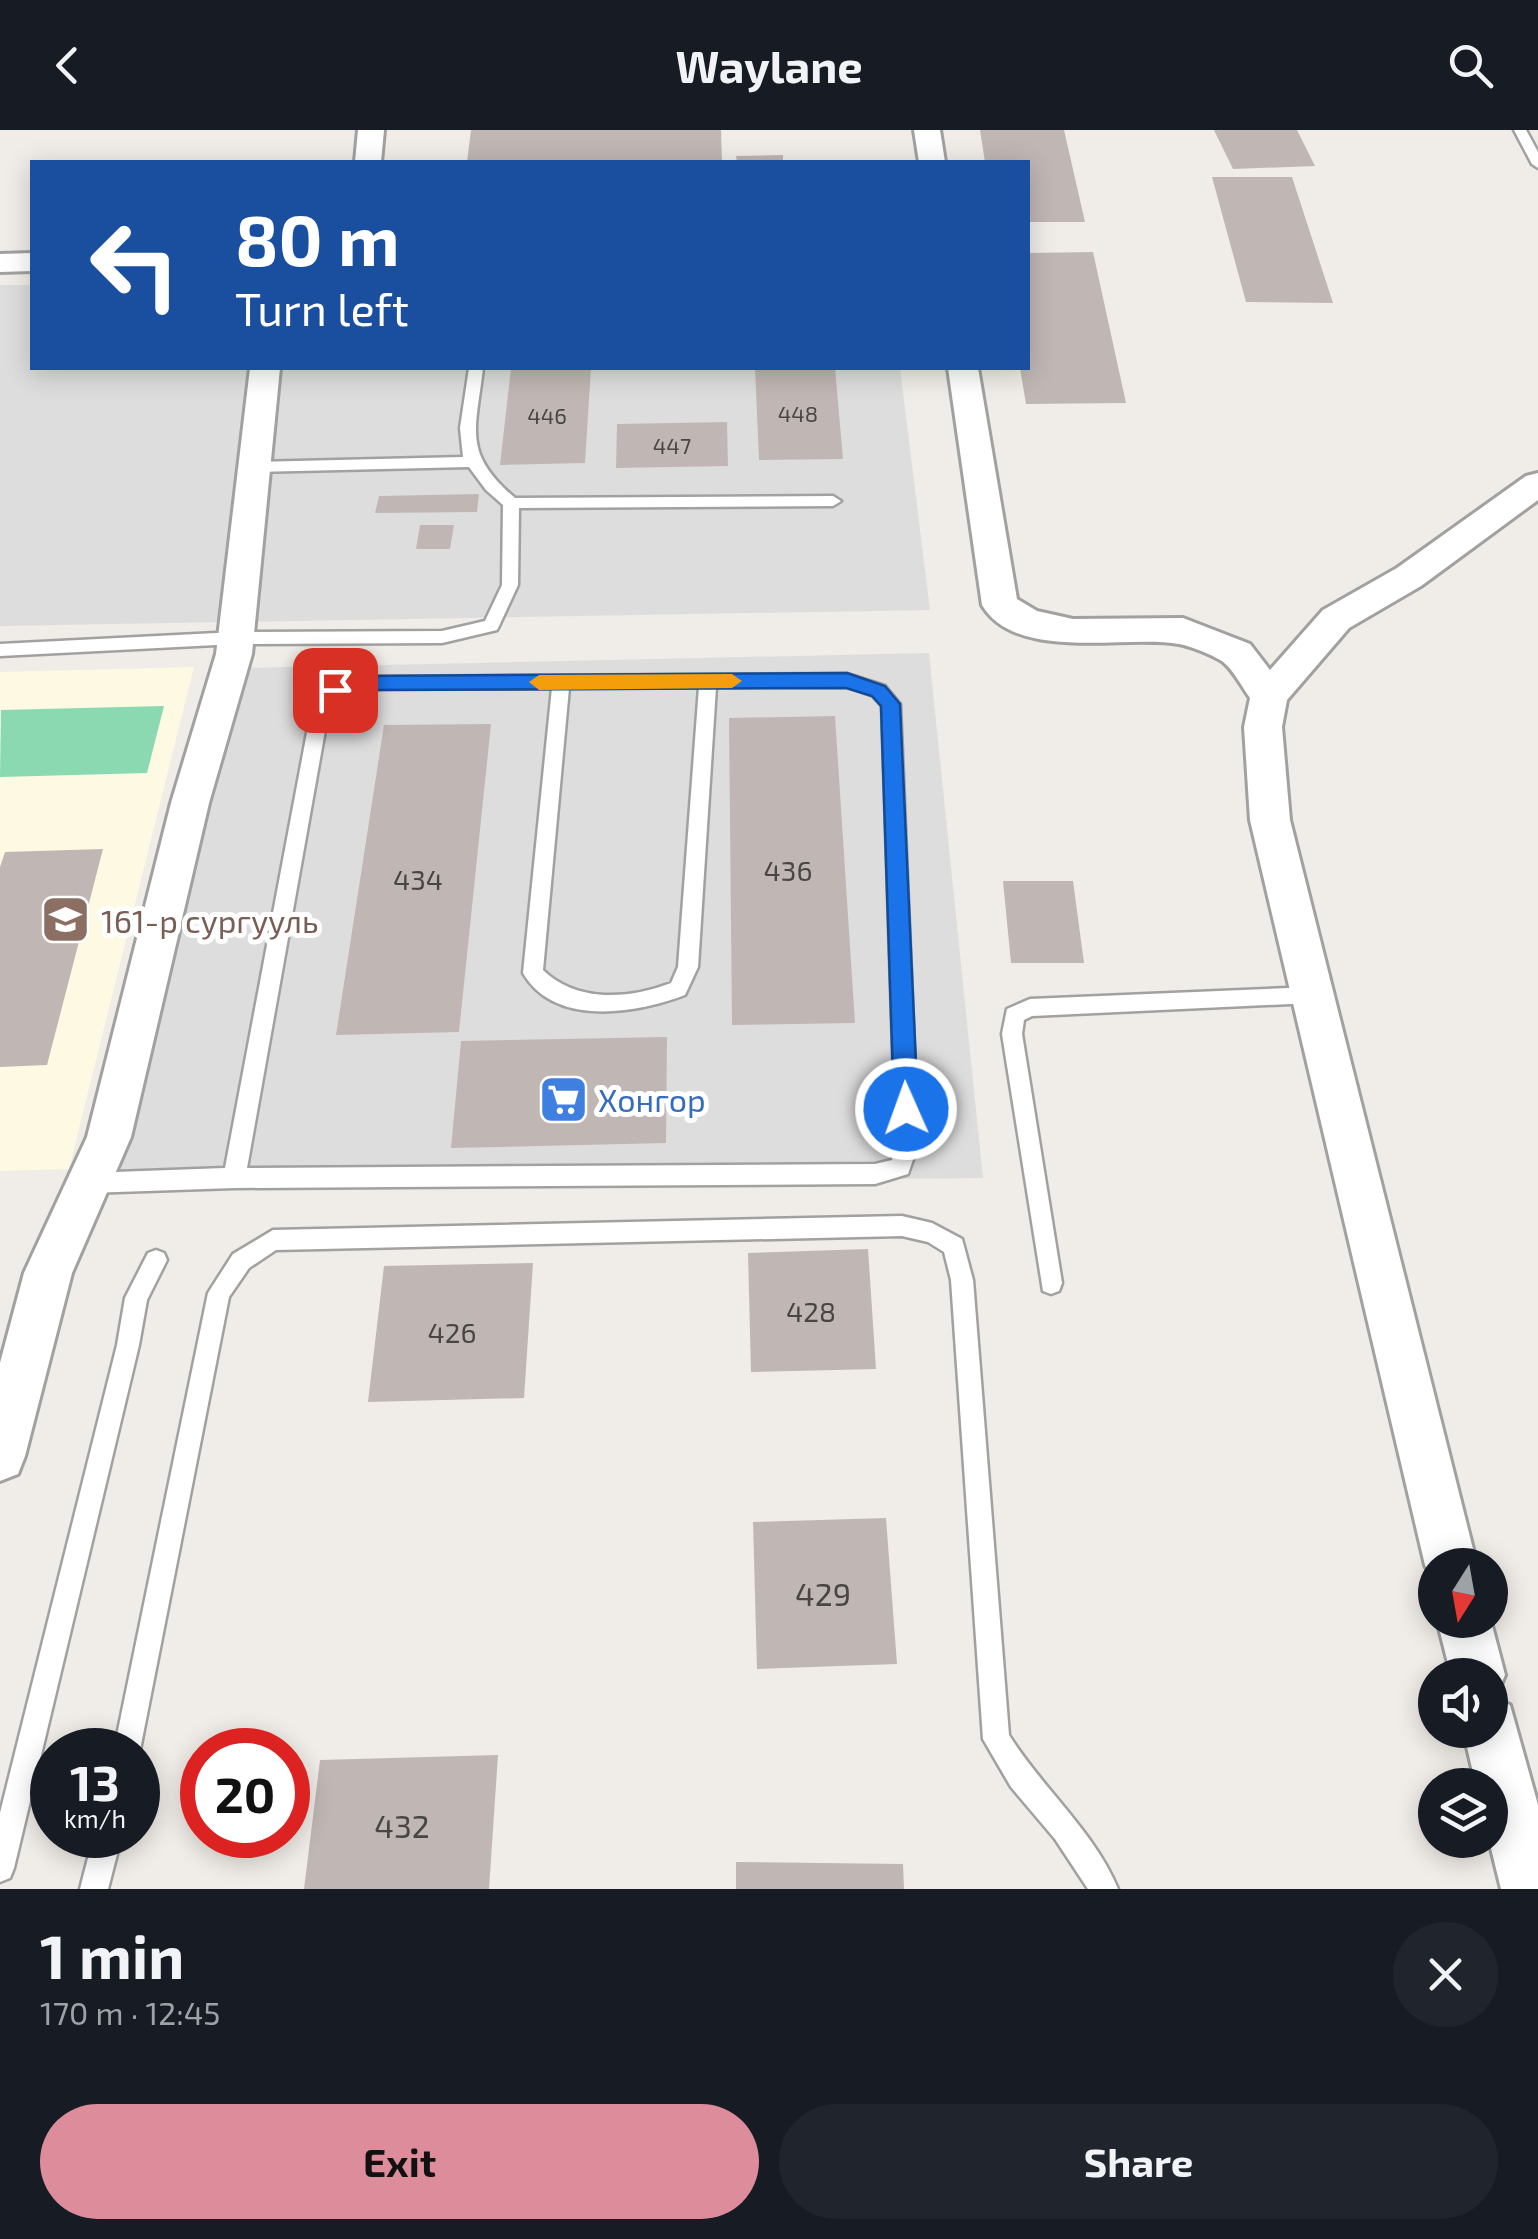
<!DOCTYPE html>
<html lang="en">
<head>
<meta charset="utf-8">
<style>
	:root { --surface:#171b24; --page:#20242c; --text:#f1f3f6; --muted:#9ea1a6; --accent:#dc8c9a }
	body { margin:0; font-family:"Exo 2",sans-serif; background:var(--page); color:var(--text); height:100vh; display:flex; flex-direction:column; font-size:38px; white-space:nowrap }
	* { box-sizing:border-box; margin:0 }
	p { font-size:32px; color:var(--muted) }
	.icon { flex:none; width:55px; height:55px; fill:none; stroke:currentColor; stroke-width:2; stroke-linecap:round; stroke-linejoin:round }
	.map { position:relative; height:1759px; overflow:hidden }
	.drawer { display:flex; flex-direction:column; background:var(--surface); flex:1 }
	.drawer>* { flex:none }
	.banner { position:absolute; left:30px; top:30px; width:1000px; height:210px; border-radius:0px; box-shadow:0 5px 25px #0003; background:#1a4fa0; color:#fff; overflow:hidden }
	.needle { width:65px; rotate:191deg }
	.controls { position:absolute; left:1418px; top:1418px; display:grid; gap:20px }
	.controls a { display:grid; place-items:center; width:90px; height:90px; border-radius:50%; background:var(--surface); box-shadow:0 5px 25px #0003; font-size:50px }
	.speed { position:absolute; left:30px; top:1598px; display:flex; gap:20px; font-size:50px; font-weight:700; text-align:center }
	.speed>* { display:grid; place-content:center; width:130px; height:130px; border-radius:50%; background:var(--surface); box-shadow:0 5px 25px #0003; line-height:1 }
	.speed small { font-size:25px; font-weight:400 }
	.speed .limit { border:15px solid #d22; background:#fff; color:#111 }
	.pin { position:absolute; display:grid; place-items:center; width:85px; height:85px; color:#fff; margin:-42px; border-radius:20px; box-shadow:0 5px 15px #0006 }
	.me { position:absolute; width:110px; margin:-55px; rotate:358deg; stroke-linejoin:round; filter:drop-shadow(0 0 8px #0008) }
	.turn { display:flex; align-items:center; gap:35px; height:210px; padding:0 40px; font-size:45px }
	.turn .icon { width:130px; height:130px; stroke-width:2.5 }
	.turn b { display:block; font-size:70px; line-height:85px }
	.round { display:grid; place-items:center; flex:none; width:105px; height:105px; border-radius:52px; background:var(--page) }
	.summary { display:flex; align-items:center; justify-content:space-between; height:170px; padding:0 40px }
	h1 { font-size:60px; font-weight:700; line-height:75px }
	.primary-button { display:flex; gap:20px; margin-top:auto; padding:20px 40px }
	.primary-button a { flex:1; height:115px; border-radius:60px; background:var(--accent); color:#111; font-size:40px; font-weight:700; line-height:115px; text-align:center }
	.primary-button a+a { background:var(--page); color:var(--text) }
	header { display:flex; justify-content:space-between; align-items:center; height:130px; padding:0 40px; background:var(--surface); font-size:45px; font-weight:700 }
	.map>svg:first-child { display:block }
	.residential { fill:#dedddd }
	.education { fill:#fdf9e3 }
	.pitch { fill:#8bd9b0 }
	.building { fill:#c0b7b4 }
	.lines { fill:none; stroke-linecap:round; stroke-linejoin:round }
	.lane-casing { stroke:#a1a1a1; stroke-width:5 }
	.street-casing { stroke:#a1a1a1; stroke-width:6 }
	.lane { fill:#fff; fill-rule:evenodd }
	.street { fill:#fff; fill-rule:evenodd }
	.route { fill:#1a73e8; stroke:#114b97; stroke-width:2.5 }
	.slow { fill:#f59e0b }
	.labels { text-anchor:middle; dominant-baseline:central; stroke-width:10; stroke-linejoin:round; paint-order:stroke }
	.far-number-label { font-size:22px; fill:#484645 }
	.number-label { font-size:28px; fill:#484645 }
	.education-label { font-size:32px; fill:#785e54; stroke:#fff; text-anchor:start }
	.shop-label { font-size:32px; fill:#366cbe; stroke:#fff; text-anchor:start }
	.near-number-label { font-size:32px; fill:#484645 }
</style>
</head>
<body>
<header><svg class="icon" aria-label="back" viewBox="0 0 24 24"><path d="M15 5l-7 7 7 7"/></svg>Waylane<svg class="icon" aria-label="search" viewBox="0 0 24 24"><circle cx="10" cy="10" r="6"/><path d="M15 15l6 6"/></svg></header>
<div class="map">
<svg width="1538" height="1759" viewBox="0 0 1538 1759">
	<rect width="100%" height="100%" fill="#f0ece7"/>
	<path class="residential" d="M 0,155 L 32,155 L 32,238 L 900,238 L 930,480 L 0,496 Z
		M 929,523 L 983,1048 L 116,1057 L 244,538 Z"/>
	<path class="education" d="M 194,537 L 69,1039 L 0,1041 L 0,542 Z"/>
	<path class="pitch" d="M 164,576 L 147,643 L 0,647 L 1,580 Z"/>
	<path class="building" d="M 471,0 L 721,0 L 722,32 L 467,32 Z
		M 980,0 L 1064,0 L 1085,92 L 1028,92 L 1028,32 L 985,32 Z
		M 1214,0 L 1297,0 L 1315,36 L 1233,39 Z
		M 783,25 L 783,32 L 737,32 L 736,26 Z
		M 1212,47 L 1292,47 L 1333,173 L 1246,172 Z
		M 1093,122 L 1126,273 L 1026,274 L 1020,238 L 1028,238 L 1028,123 Z
		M 511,238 L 591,238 L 585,333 L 500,335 Z
		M 755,238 L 835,238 L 843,329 L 759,330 Z
		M 727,292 L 728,336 L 616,338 L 617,294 Z
		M 479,364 L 477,382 L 375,383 L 379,366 Z
		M 420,395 L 454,395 L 450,419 L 416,419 Z
		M 835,586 L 855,893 L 732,895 L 729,588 Z
		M 491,594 L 459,902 L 336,905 L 384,595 Z
		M 103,719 L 47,935 L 0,937 L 0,737 L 5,722 Z
		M 1003,751 L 1073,751 L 1084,833 L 1011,833 Z
		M 667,907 L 666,1013 L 451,1018 L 461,911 Z
		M 868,1119 L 876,1239 L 751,1242 L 748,1123 Z
		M 533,1133 L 524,1268 L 368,1272 L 384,1136 Z
		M 886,1388 L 897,1534 L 757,1539 L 753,1392 Z
		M 498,1625 L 489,1759 L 304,1759 L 320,1630 Z
		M 736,1732 L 903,1734 L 904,1759 L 736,1759 Z"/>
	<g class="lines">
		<defs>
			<path id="lane" d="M 1514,0 L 1526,0 L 1538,22 L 1538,38 L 1532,34 Z
				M 469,238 L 483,238 C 476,300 462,323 515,368 L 833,366 L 841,371 L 833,376 L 519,378 L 518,455 L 499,496 L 497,500 L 442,513 L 236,514 L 0,526 L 0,514 L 236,502 L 442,501 L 485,491 L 502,455 L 503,375 L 486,360 L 469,337 L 254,342 L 246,337 L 254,332 L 463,327 L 460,298 Z
				M 847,544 L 885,556 L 900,574 L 918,1015 L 908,1044 L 875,1054 L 234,1058 L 88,1063 L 80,1060 L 77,1053 L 80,1046 L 88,1043 L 225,1038 L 312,576 L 329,556 L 363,547 ZM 846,556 L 873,566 L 882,576 L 896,1015 L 892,1030 L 875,1034 L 247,1038 L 329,578 L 341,566 L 363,559 L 552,558 L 523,843 C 555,898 637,883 685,865 L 698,837 L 716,557 ZM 699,557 L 678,837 L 671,853 C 629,869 577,873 543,840 L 569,558 Z
				M 1312,857 L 1319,859 L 1322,865 L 1319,871 L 1312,873 L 1032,886 L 1024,890 L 1022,904 L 1062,1153 L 1059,1161 L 1051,1164 L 1043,1161 L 1002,904 L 1007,879 L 1030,869 Z
				M 902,1086 L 932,1093 L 962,1109 L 973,1150 L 1009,1605 C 1042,1658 1094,1701 1118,1759 L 1088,1759 L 1055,1709 L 1011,1657 L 983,1609 L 951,1150 L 944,1122 L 928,1112 L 902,1106 L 276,1120 L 249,1138 L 229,1167 L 140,1620 L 138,1626 L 138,1620 L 114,1620 L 208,1163 L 233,1124 L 273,1100 Z
				M 156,1120 L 164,1123 L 167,1130 L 147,1170 L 139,1215 L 14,1738 L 10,1748 L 0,1752 L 0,1683 L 117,1215 L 125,1168 L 148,1123 Z
				M 94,1705 L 122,1705 L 108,1759 L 80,1759 Z"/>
			<path id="street" d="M 358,0 L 384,0 L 381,32 L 355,32 Z
				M 914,0 L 940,0 L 945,32 L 919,32 Z
				M 32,123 L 32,141 L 0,142 L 0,124 Z
				M 250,238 L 280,238 L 252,524 L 209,673 L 131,1007 L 72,1143 L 25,1326 L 18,1344 L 0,1351 L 0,1233 L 24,1143 L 87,1007 L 171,673 L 216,524 Z
				M 948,238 L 978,238 L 1017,469 L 1037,481 L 1073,489 L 1183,488 L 1250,514 L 1270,540 L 1323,480 L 1397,438 L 1526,346 L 1538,343 L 1538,370 L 1421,456 L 1349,498 L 1287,570 L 1282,597 L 1290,690 L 1477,1435 L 1435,1435 L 1435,1455 L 1425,1435 L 1250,690 L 1244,597 L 1250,568 C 1242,557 1233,539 1222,531 C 1212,525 1191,516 1179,514 C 1128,504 1016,533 982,475 Z
				M 1490,1488 L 1505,1545 L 1497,1564 L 1490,1567 L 1510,1575 L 1538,1675 L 1538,1759 L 1501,1759 L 1489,1710 L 1490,1655 L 1476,1655 L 1463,1600 L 1490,1600 L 1490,1545 L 1451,1545 L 1437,1490 Z"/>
		</defs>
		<use href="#lane" class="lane-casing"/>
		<use href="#street" class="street-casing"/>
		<use href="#lane" class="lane"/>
		<use href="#street" class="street"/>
	</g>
	<path class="route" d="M 847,543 L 885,556 L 900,574 L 918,979 L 914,986 L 906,989 L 897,986 L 894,979 L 881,576 L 872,566 L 846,558 L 363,560 L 335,568 L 325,560 L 328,555 L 363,546 Z"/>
	<path class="slow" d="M 732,544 L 742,551 L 732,558 L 539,560 L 529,552 L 539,545 Z"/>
	<defs>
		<symbol id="school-square" viewBox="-11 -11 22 22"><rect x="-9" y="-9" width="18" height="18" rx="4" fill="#8d6e63" stroke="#fff"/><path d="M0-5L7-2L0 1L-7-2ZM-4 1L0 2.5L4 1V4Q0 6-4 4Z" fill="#fff"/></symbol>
		<symbol id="supermarket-square" viewBox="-11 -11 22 22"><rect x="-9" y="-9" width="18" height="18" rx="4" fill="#3f7fe0" stroke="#fff"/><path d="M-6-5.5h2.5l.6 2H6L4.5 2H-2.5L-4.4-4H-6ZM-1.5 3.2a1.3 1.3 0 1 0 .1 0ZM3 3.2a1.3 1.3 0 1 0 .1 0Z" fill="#fff"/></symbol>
	</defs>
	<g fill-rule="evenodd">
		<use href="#school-square" x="38" y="762" width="55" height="55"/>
		<use href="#supermarket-square" x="536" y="942" width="55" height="55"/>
	</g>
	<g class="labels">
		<g class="far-number-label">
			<text x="798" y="283">448</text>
			<text x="547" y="285">446</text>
			<text x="672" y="315">447</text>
		</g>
		<g class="number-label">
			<text x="788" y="740">436</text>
			<text x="418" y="749">434</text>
			<text x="811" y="1181">428</text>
			<text x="452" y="1202">426</text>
		</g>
		<g class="education-label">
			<text x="101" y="790">161-р сургууль</text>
		</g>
		<g class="shop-label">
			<text x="598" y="969">Хонгор</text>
		</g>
		<g class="near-number-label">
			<text x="823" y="1463">429</text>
			<text x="402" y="1695">432</text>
		</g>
	</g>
</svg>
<div class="controls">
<a><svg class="needle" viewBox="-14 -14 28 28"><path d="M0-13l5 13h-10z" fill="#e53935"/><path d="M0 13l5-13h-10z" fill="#9ea1a6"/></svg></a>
<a><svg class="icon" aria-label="sound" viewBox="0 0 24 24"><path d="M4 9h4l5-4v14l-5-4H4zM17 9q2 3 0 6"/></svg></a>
<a><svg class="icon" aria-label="layers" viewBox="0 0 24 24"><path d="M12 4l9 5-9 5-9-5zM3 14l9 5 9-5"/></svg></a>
</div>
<div class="speed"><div>13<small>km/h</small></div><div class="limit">20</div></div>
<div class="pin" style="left:335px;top:560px;background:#d93025"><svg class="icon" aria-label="arrive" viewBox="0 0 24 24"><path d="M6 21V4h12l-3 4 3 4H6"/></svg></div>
<svg class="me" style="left:906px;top:979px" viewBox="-20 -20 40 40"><circle r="17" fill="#1a73e8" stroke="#fff" stroke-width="3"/><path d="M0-11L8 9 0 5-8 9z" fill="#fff"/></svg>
<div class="banner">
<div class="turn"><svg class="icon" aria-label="left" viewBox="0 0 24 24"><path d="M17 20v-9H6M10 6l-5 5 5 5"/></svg><div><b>80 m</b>Turn left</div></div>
</div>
</div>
<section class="drawer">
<div class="summary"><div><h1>1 min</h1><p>170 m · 12:45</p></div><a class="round"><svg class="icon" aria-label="close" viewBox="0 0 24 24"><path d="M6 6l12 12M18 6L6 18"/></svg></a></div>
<div class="primary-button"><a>Exit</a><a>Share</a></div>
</section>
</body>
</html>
